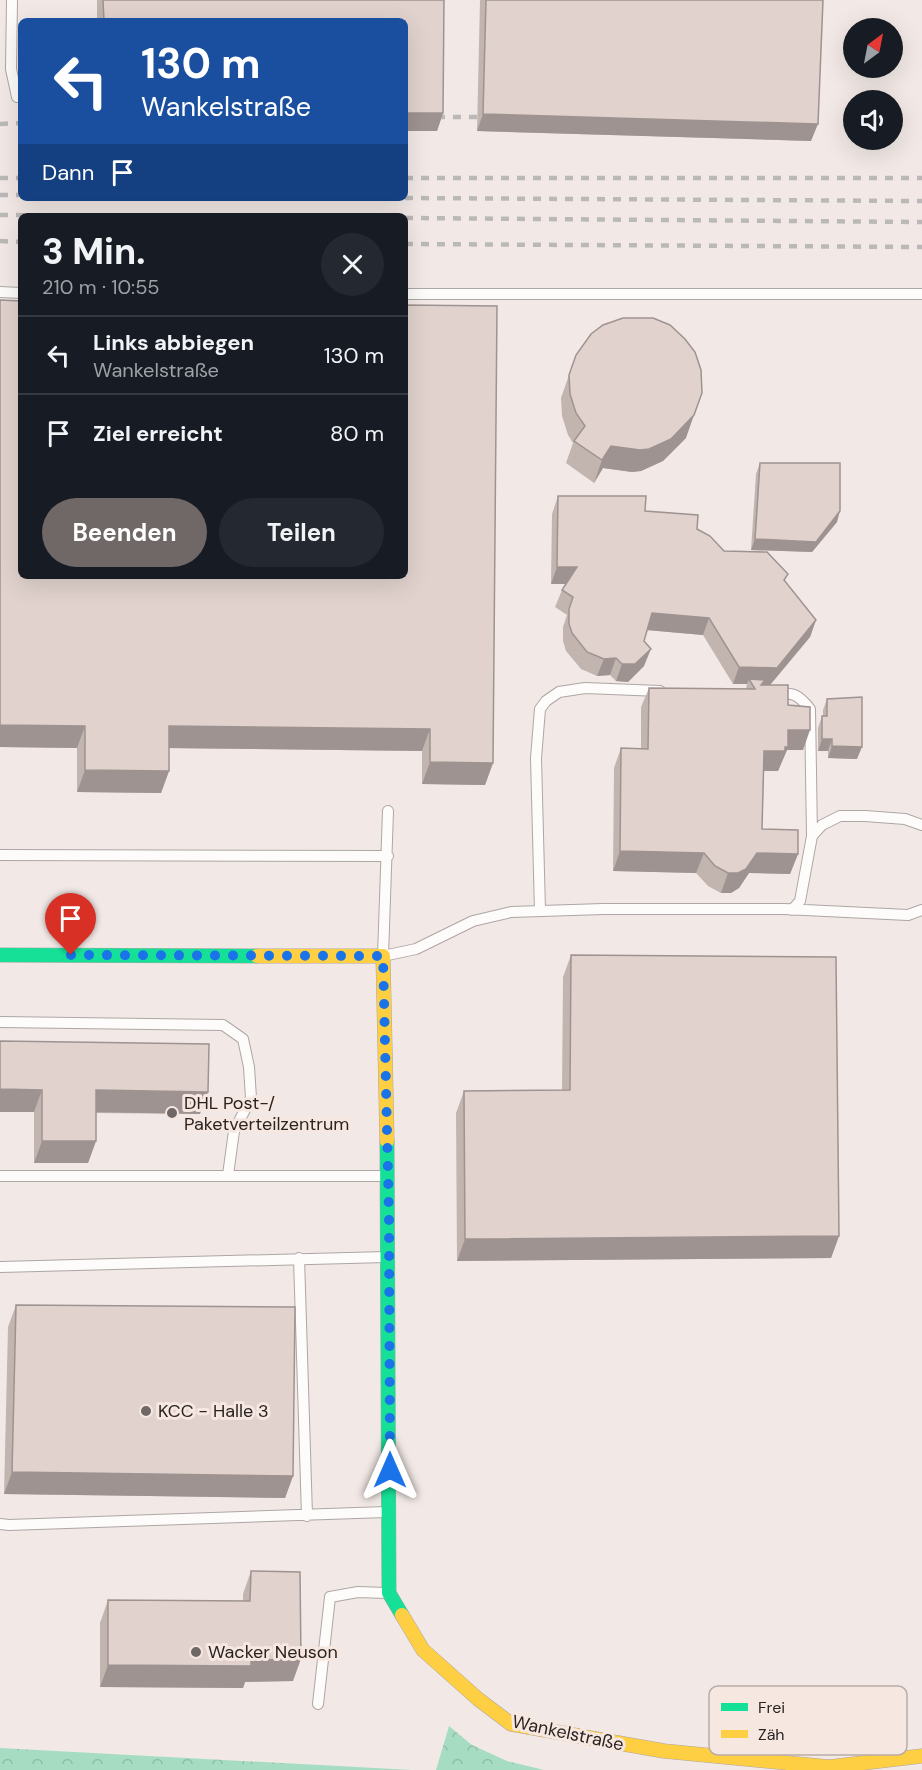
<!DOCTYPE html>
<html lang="de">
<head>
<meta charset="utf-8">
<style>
	:root { --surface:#171b24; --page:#242831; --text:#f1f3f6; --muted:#9ea1a6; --line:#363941; --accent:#6f6866 }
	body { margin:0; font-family:"DM Sans",sans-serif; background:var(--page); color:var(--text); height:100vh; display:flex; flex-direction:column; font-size:22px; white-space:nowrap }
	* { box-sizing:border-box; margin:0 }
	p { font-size:20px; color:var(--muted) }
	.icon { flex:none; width:33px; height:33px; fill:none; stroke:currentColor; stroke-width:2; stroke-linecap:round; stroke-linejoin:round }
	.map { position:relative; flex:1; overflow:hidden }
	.side { position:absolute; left:18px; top:213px; width:390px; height:366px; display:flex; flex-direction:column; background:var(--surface); border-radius:9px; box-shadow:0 6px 24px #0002 }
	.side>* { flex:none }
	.banner { position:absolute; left:18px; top:18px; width:390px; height:183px; border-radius:9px; box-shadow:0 6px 24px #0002; background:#1a4fa0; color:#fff; overflow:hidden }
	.needle { width:39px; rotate:32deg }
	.controls { position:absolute; left:843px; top:18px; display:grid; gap:12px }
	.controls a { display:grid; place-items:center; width:60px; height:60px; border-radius:50%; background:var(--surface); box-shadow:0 6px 24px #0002; font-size:30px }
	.pin { position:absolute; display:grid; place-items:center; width:51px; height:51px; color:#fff; margin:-62px -26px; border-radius:50% 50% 50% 0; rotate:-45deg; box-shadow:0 0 6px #0007 }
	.pin .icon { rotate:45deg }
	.me { position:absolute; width:66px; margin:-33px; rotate:0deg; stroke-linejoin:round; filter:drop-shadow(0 0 4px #0008) }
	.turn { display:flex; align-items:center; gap:21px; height:126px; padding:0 24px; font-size:27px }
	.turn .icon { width:78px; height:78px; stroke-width:2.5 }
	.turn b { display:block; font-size:42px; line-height:51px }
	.then { display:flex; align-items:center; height:57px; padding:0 24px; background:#0003; gap:12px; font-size:22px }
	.round { display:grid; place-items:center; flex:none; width:63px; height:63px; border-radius:32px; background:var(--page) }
	.head { display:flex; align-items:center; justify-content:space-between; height:102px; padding:0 24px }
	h1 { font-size:36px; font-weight:700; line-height:45px }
	.button { display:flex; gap:12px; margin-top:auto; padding:12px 24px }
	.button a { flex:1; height:69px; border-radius:36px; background:var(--accent); color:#fff; font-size:24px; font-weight:700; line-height:69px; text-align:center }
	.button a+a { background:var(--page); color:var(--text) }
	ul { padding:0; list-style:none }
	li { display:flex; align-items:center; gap:18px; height:78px; padding:0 24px; border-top:2px solid var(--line) }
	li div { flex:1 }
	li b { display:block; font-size:22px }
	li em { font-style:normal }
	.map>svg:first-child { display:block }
	.forest { fill:url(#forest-crowns) }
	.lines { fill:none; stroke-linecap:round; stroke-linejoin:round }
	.lane-casing { stroke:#ada6a4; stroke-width:12 }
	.fast-casing { stroke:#ada6a4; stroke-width:15 }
	.slow-casing { stroke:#ada6a4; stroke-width:15 }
	.lane { stroke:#fdfcfb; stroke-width:10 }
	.fast { stroke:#16e098; stroke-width:14 }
	.slow { stroke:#ffcf43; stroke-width:14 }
	.rail { stroke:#bbb9b8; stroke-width:4.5; stroke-dasharray:8 8; stroke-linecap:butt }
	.wall { fill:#c2b5b0 }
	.shaded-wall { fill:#9e9390 }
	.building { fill:#e1d2cd; stroke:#9e9390; stroke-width:1.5 }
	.route { stroke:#1a73e8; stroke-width:10; stroke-dasharray:0 18 }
	.poi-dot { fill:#6f6866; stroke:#f7e7e1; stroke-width:2 }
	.labels { text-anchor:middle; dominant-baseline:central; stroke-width:6; stroke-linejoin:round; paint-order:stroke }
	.poi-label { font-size:18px; fill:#292321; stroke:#f7e7e1; text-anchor:start }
	.street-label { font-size:18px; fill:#292321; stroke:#f7e7e1 }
	.key { fill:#f7e7e1; stroke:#b9aca7; stroke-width:1.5 }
	.key-label { font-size:16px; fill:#292321 }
</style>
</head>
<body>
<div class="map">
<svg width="922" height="1770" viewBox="0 0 922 1770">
	<defs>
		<pattern id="forest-crowns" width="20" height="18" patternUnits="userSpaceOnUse" patternTransform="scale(1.5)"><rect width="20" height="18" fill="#a6ddc2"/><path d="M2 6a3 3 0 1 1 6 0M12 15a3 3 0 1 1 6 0" fill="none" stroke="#8fbda6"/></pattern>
	</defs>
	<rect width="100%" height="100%" fill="#f2e9e6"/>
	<path class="forest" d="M 449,1726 L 472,1745 L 507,1761 L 544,1770 L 436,1770 Z
		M 0,1748 L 413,1770 L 0,1770 Z"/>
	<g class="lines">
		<defs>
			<path id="lane" d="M 12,0 L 11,69 L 17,97
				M 0,292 L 21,293
				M 405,294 L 922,294
				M 775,693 C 794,693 798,694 810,709 L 812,836
				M 388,811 L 383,956 L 416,949 L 473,921 L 511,912 L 603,909 L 784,909 L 908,915 L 922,910
				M 0,855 L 388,856
				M 792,910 L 800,901 L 812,836 L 822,825 L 840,816 L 865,816 L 905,819 L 922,825
				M 540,911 L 536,758 L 540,709 L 546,701 L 559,692 L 585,688 L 660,691
				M 0,1022 L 223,1025 L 243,1039 L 249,1067 L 251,1098 L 234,1131 L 228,1175
				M 0,1176 L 387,1176
				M 299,1258 L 307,1516
				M 0,1267 L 386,1257
				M 0,1524 L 9,1525 L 386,1512
				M 318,1704 L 330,1597 L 358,1592 L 386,1593"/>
			<path id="fast" d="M 0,955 L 257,956
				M 387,1141 L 389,1593 L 402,1615"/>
			<path id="slow" d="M 257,956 L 383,956 L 387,1141
				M 402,1615 L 423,1650 L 478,1699 L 511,1724 L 664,1751 L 829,1767 L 922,1756"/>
		</defs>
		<use href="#lane" class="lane-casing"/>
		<use href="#fast" class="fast-casing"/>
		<use href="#slow" class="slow-casing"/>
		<use href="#lane" class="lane"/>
		<use href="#fast" class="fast"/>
		<use href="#slow" class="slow"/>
		<path class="rail" d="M 437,117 L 477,117
			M 0,124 L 21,123
			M 0,178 L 21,178
			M 405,178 L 922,178
			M 0,195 L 21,195
			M 405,198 L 922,201
			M 0,215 L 152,216
			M 405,218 L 922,222
			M 0,241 L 21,242
			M 405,244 L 922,247"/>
	</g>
	<path class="wall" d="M 97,0 L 444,0 L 443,113 L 437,131 L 405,131 L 405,21 L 97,21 Z
		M 480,0 L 823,0 L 811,141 L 477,131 Z
		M 576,355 L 686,438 L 663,461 L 641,471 L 632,472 L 603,468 L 594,483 L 566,463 L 573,443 L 568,435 L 562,416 L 561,398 Z
		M 760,463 L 837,522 L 812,552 L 751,550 L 756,474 Z
		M 558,496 L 645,511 L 697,529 L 724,551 L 785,582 L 816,620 L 810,637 L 770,685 L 763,685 L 788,705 L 803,750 L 787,750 L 778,771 L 764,771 L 762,829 L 798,854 L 790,874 L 749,873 L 739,888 L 731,893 L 721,893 L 708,886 L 696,873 L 613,871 L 614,768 L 621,748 L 641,749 L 641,707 L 649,688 L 746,689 L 747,684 L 733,684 L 703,635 L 647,630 L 644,641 L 644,666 L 628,682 L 616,681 L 610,675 L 597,676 L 581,669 L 566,651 L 563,641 L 563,627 L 567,615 L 555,607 L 562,590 L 565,584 L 551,584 L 552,514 Z
		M 405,576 L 493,763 L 485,785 L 422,784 L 422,751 L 169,748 L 169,771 L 161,793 L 77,792 L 77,748 L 0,747 Z
		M 827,699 L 857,759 L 828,758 L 828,751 L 818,751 L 818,728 L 822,716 L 823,716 L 823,710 Z
		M 571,955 L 839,1236 L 831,1258 L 457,1261 L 456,1113 L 464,1091 L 562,1090 L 563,977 Z
		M 0,1041 L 200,1114 L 96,1113 L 96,1141 L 88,1163 L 34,1163 L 34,1112 Z
		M 16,1305 L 293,1476 L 285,1498 L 4,1494 L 8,1327 Z
		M 251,1571 L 293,1681 L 245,1682 L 243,1688 L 100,1687 L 100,1623 L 108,1600 L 243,1601 L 243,1594 Z"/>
	<path class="shaded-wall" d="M 405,113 L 443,113 L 437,131 L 405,131 Z
		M 483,114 L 818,124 L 811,141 L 477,131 Z
		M 694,415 L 686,438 L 663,461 L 641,471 L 632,472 L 603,468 L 594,483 L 602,460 L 611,446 Z
		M 840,511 L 837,522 L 812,552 L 751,550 L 755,539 Z
		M 557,567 L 577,567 L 571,584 L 551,584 Z
		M 652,613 L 709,618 L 703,635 L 646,630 Z
		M 816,620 L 810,637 L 770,685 L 763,685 L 758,700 L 761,685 L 749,679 L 747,684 L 733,684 L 739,667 Z
		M 651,649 L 644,666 L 628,682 L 616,681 L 622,664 Z
		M 616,658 L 610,675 L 597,676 L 604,659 Z
		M 0,725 L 85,726 L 77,748 L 0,747 Z
		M 169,726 L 430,729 L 422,751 L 161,748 Z
		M 788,730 L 810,730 L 803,750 L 787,750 L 778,771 L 757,771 L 764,751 Z
		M 822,739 L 832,739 L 828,751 L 818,751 Z
		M 832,746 L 862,747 L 857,759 L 828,758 Z
		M 430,762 L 493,763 L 485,785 L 422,784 Z
		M 85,770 L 169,771 L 161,793 L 77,792 Z
		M 620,851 L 704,853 L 696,873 L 613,871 Z
		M 757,853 L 798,854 L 790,874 L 749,873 L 739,888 L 731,893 L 721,893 L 728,873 Z
		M 0,1089 L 42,1090 L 34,1112 L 0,1112 Z
		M 96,1090 L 208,1092 L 200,1114 L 88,1112 Z
		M 42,1141 L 96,1141 L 88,1163 L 34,1163 Z
		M 839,1236 L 831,1258 L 457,1261 L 465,1239 Z
		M 12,1472 L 293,1476 L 285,1498 L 4,1494 Z
		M 301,1659 L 293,1681 L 245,1682 L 243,1688 L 100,1687 L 108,1665 Z"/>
	<path class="building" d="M 103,0 L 444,0 L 443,113 L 405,113 L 405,21 L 104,21 Z
		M 486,0 L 823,0 L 818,124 L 483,114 Z
		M 0,300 L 21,301 L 21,576 L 405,576 L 405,305 L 497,306 L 493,763 L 430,762 L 430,729 L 169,726 L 169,771 L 85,770 L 85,726 L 0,725 Z
		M 623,318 L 653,318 L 670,325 L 685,339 L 695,352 L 701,370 L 702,393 L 694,415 L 671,439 L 649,449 L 640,450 L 611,446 L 602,460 L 574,441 L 585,426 L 576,413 L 570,394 L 569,375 L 576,355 L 591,334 L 603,325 Z
		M 760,463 L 840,463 L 840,511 L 816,542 L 755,539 Z
		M 558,496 L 646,496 L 645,511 L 698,515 L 697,529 L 710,536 L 724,551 L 767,552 L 788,574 L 784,580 L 816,620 L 777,668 L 739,667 L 709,618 L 652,613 L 644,641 L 651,649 L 635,664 L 622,664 L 616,658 L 604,659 L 587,652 L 572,633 L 569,624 L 569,609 L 573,597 L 562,590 L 577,567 L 557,567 Z
		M 749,679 L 765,680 L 761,685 L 788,685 L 788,705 L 810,707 L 810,730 L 788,730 L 788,747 L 785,747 L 785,751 L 764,751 L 762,829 L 798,830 L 798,854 L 757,853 L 746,869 L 738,873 L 728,873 L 715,866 L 704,853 L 620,851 L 621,748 L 648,749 L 649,688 L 755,689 Z
		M 862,697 L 862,747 L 832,746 L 832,739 L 822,739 L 822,716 L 827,716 L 827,699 Z
		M 571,955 L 836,957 L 839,1236 L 465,1239 L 464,1091 L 570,1090 Z
		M 0,1041 L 209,1044 L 208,1092 L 96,1090 L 96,1141 L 42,1141 L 42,1090 L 0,1089 Z
		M 16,1305 L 295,1307 L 293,1476 L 12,1472 Z
		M 251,1571 L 300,1572 L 301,1659 L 251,1660 L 251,1666 L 108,1665 L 108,1600 L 250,1601 Z"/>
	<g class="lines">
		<path class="route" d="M 71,955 L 383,956 L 389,1217 L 390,1470"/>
	</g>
	<g class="poi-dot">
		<circle cx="172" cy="1113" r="6"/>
		<circle cx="146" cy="1411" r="6"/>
		<circle cx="196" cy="1652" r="6"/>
	</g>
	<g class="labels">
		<g class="poi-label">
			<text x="184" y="1103">DHL Post-/<tspan x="184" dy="21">Paketverteilzentrum</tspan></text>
			<text x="158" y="1411">KCC - Halle 3</text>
			<text x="208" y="1652">Wacker Neuson</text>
		</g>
		<g class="street-label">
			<text transform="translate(568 1733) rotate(12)">Wankelstraße</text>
		</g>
	</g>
	<rect x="709" y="1686" width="198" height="69" rx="9" class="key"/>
	<rect x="721" y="1703" width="27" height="8" fill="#16e098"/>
	<rect x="721" y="1730" width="27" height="8" fill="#ffcf43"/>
	<g class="key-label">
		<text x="758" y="1713">Frei</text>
		<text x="758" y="1740">Zäh</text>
	</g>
</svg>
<div class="controls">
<a><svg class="needle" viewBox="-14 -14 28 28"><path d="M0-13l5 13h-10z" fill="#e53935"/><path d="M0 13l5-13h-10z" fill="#9ea1a6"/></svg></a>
<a><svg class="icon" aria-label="sound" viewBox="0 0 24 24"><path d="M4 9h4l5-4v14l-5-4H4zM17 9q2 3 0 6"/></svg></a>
</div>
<div class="pin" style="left:71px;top:955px;background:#d93025"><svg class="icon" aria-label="arrive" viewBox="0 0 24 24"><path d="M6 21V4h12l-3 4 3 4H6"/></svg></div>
<svg class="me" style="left:390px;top:1470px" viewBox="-20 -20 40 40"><path d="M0-17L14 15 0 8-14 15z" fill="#1a73e8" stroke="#fff" stroke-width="4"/></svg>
<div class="banner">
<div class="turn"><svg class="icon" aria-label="left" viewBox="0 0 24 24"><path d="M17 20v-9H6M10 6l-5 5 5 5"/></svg><div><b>130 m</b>Wankelstraße</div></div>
<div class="then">Dann<svg class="icon" aria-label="arrive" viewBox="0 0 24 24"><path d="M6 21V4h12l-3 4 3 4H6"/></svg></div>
</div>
<section class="side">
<div class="head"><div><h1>3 Min.</h1><p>210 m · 10:55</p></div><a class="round"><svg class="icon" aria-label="close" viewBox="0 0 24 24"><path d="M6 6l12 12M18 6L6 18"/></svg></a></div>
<ul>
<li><svg class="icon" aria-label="left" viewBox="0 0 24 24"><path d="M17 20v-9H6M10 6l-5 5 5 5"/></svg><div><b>Links abbiegen</b><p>Wankelstraße</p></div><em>130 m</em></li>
<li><svg class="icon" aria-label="arrive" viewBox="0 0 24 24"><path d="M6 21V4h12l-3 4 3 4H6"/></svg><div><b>Ziel erreicht</b></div><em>80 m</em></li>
</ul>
<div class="button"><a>Beenden</a><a>Teilen</a></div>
</section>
</div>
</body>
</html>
